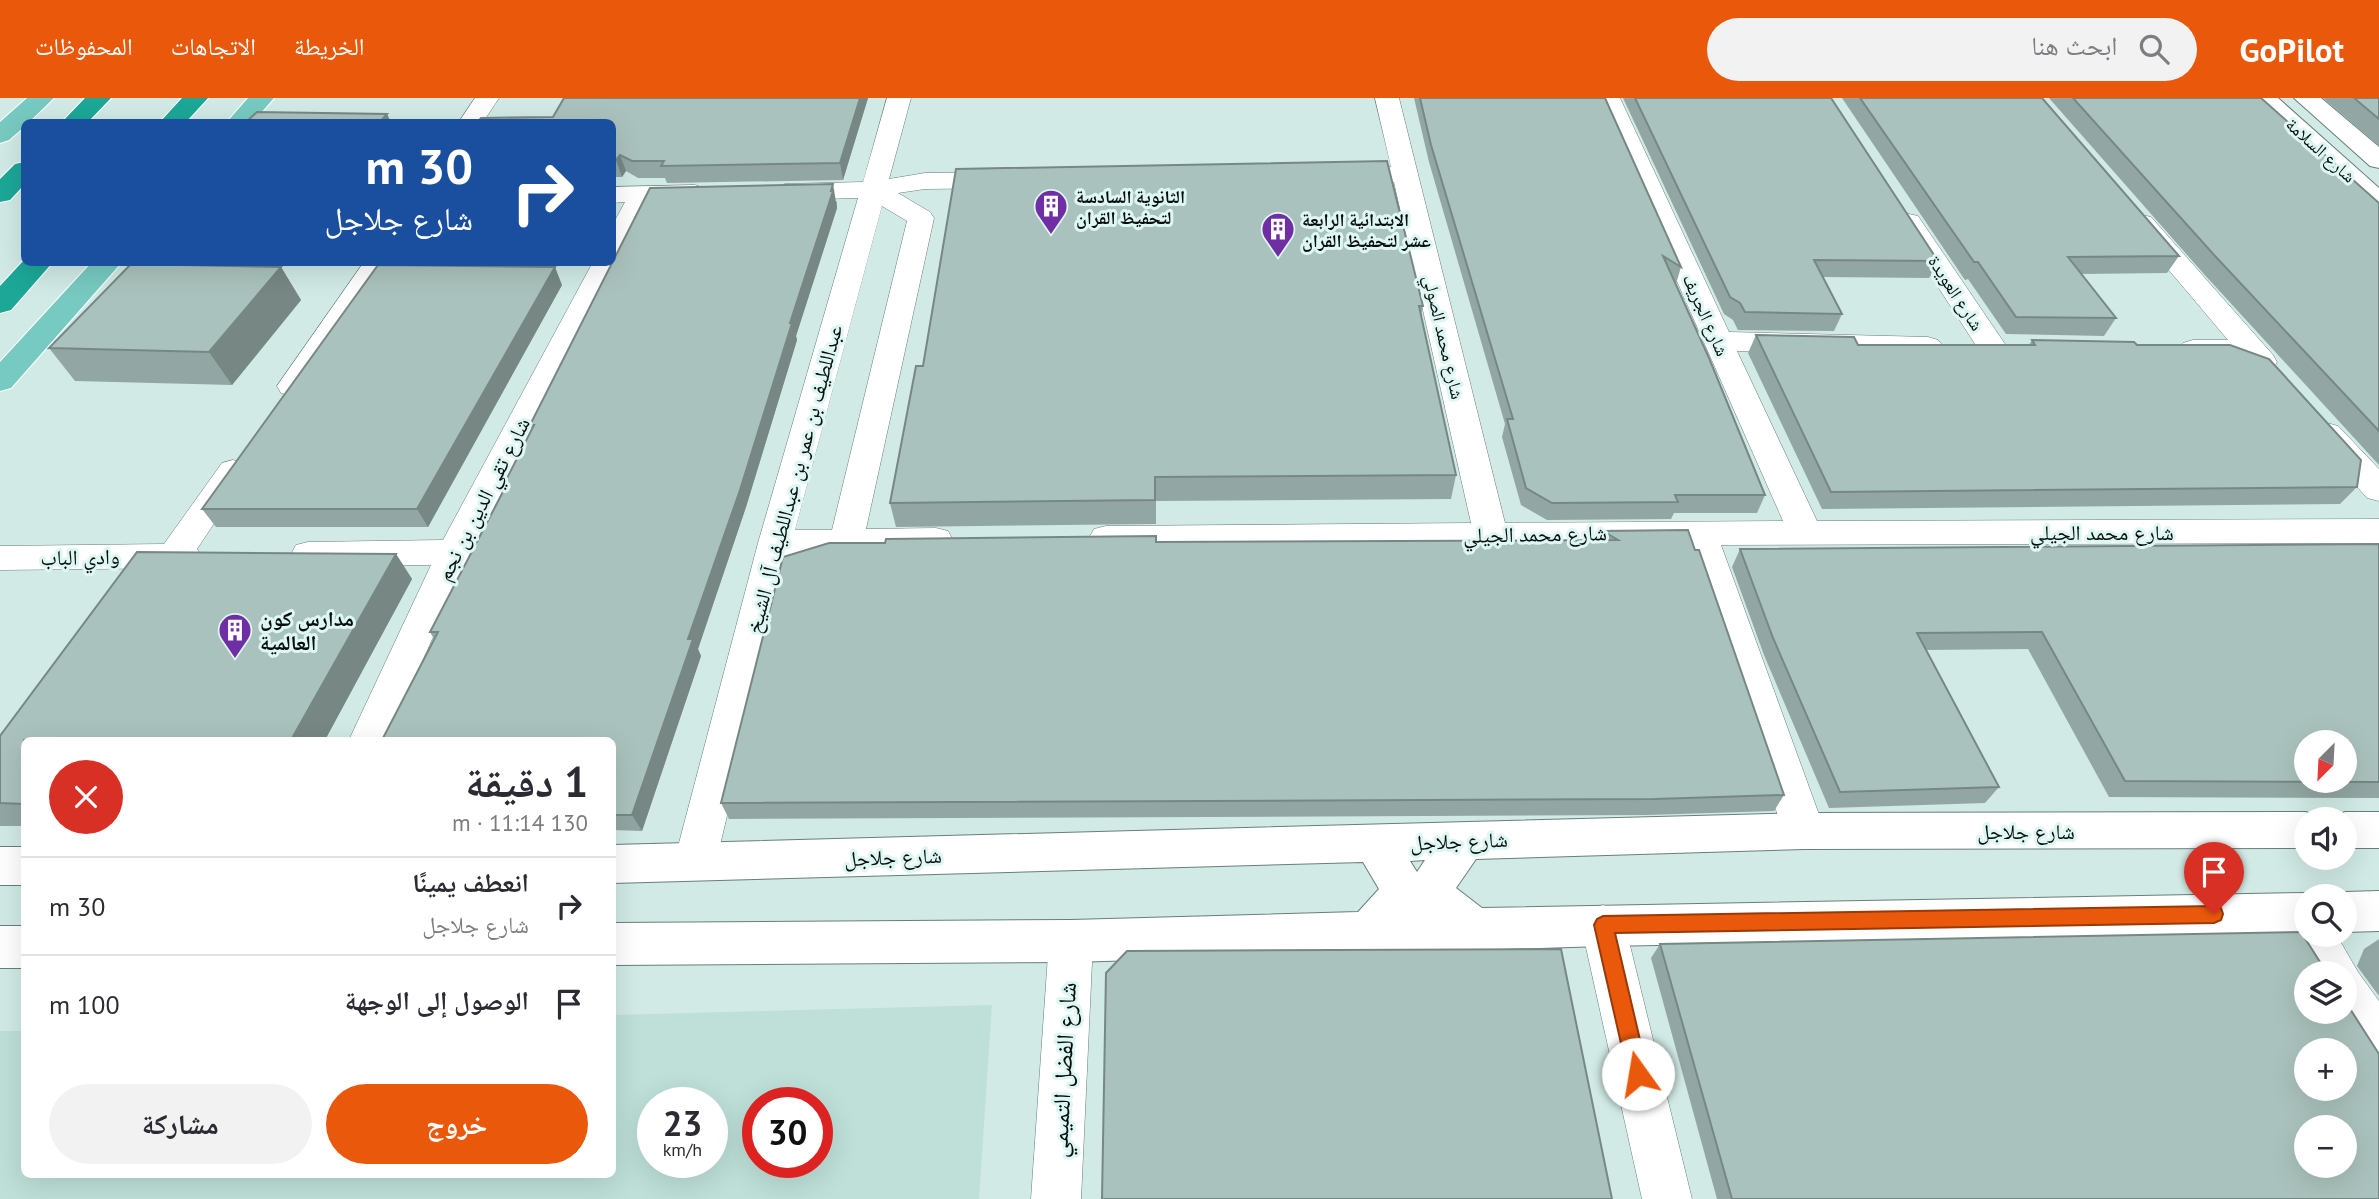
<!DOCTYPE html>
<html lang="ar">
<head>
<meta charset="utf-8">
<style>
	:root { --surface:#fff; --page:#f2f2f3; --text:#2b2b33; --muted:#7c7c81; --line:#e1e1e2; --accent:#ea580c }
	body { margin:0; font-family:"PT Sans","Noto Naskh Arabic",sans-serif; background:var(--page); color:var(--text); direction:rtl; height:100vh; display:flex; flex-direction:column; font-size:26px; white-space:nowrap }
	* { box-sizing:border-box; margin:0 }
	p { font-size:23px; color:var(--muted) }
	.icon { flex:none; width:38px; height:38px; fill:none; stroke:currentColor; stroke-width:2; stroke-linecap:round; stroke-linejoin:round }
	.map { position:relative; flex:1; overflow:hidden; direction:ltr }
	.sheet { position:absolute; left:21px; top:639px; width:595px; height:441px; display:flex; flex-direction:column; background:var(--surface); border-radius:10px; box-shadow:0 7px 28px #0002; direction:rtl }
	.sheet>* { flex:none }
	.top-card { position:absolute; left:21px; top:21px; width:595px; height:147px; border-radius:10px; box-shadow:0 7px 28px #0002; direction:rtl; background:#1a4fa0; color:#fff; overflow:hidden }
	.needle { width:46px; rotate:204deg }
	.controls { position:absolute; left:2294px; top:632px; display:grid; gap:14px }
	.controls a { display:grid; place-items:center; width:63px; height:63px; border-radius:50%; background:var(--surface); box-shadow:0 7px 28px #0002; font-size:35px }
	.speed { position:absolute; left:637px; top:989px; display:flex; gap:14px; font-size:35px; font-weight:700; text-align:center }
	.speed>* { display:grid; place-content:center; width:91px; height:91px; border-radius:50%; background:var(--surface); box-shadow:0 7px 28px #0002; line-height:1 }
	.speed small { font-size:18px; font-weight:400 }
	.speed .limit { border:10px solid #d22; background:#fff; color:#111 }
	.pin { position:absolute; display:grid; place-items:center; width:60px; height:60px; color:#fff; margin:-72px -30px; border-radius:50% 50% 50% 0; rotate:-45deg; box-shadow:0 0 7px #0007 }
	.pin .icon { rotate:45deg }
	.me { position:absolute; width:77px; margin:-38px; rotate:347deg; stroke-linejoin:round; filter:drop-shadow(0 0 5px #0008) }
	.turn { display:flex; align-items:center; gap:24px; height:147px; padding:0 28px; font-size:32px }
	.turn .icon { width:91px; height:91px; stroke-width:2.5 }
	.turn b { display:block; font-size:49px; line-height:60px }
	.round { display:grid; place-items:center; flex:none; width:74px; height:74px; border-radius:37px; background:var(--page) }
	.summary { display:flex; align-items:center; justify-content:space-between; height:119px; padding:0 28px }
	h1 { font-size:42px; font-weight:700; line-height:52px }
	.action { display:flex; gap:14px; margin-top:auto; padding:14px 28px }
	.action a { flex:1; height:80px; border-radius:42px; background:var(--accent); color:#fff; font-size:28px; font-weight:700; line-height:80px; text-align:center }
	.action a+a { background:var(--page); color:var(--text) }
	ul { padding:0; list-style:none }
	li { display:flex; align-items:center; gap:21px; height:98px; padding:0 28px; border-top:2px solid var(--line) }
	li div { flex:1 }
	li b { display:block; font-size:26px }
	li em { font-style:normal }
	header { display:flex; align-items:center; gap:42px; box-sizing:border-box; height:98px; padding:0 35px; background:var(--accent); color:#fff }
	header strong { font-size:33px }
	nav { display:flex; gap:38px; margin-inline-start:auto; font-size:24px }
	.search { width:490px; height:63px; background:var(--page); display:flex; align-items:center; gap:18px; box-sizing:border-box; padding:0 24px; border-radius:38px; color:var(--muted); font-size:26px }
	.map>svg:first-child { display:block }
	.built { fill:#bee0d9; fill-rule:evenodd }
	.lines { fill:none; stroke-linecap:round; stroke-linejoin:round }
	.minor-casing { stroke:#687e7a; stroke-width:1 }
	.tertiary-casing { stroke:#687e7a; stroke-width:2 }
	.primary-casing { stroke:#fff; stroke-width:2 }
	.motorway-casing { stroke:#fff; stroke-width:2 }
	.minor { fill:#fff; fill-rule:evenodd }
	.tertiary { fill:#fff; fill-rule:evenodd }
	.primary { fill:#77cac1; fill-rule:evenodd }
	.motorway { fill:#1ca797; fill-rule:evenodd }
	.wall { fill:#92a7a3 }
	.shaded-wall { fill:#778884 }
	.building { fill:#aac2bd; stroke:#778884; stroke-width:2; fill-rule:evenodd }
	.route { fill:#ea580c; stroke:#983908; stroke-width:2 }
	.labels { text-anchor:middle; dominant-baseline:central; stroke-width:6; stroke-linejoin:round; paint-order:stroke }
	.far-street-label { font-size:18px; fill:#070f0e; stroke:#def7f2 }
	.far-poi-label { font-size:18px; font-weight:bold; fill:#070f0e; stroke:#def7f2; text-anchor:start }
	.street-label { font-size:21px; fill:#070f0e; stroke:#def7f2 }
	.poi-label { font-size:21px; font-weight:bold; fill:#070f0e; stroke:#def7f2; text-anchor:start }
	.near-street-label { font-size:24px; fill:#070f0e; stroke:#def7f2 }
</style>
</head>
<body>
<header>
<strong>GoPilot</strong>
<div class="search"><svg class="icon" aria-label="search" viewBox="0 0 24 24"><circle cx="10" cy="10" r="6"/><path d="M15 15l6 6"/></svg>ابحث هنا</div>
<nav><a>الخريطة</a><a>الاتجاهات</a><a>المحفوظات</a></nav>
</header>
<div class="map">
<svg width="2379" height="1101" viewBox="0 0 2379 1101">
	<rect width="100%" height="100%" fill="#d1eae5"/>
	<path class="built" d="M 992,907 L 979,1101 L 0,1101 L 0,933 L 24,933 L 24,1076 L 612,1076 L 613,917 ZM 712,1004 L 712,1064 L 653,1064 L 653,1004 ZM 758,1004 L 817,1004 L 817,1064 L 758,1064 Z"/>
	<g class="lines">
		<defs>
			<path id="minor" d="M 475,0 L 499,0 L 483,24 L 459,24 Z
				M 887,0 L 911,0 L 889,81 L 925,75 L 1003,74 L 1012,77 L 1016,82 L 1012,87 L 1003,90 L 925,91 L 898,95 L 930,114 L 934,120 L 866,431 L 936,430 L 948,433 L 953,442 L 948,451 L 936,454 L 789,457 L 716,764 L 710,777 L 695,782 L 680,777 L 674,764 L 758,445 L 858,100 L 785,102 L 776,99 L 772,94 L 776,89 L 785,86 L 863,84 ZM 882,108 L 907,123 L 832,432 L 795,432 Z
				M 1375,0 L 1399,0 L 1505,425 L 1783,423 L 1596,0 L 1620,0 L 1729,234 L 1928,239 L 1938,242 L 1943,248 L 1938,254 L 1928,257 L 1737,253 L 1817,423 L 2379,421 L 2379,445 L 1721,447 L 1825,733 L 1819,745 L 1804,751 L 1789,745 L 1783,733 L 1687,447 L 1106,452 L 1094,449 L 1089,440 L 1094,431 L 1106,428 L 1471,425 L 1394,84 L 1332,82 L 1328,77 L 1332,72 L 1391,69 Z
				M 695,87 L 704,90 L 708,95 L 704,100 L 652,104 L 626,154 L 618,161 L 621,164 L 471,454 L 387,642 L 349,642 L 431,467 L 308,468 L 296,465 L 291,456 L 296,447 L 308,444 L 443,442 L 593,164 L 612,164 L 612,128 L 625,104 L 612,105 L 612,89 Z
				M 1909,116 L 1918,118 L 2007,249 L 2002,255 L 1992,258 L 1982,255 L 1977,249 L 1896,124 L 1900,118 Z
				M 2142,117 L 2151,119 L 2273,257 L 2277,264 L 2273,271 C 2259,274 2253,272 2243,261 L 2183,257 L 2178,251 L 2183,245 L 2193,242 L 2228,242 L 2129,125 L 2133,119 Z
				M 364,164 L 391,164 L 303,295 L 292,298 L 281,295 L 277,288 Z
				M 2327,325 L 2338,328 L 2379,371 L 2379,403 L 2367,400 L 2316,342 L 2311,335 L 2316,328 Z
				M 233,362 L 244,365 L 249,373 L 197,451 L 201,458 L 196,467 L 184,470 L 0,472 L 0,448 L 164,446 L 222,365 Z
				M 1603,807 L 1618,813 L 1625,827 L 1692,1101 L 1642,1101 L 1581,827 L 1588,813 Z
				M 2306,818 L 2306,836 L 2336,836 L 2358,874 L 2379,903 L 2379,965 L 2363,959 L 2335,914 L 2345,914 L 2345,875 L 2311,875 L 2289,836 L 2296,822 Z
				M 1071,823 L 1086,829 L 1093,843 L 1081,1101 L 1031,1101 L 1049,843 L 1056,829 Z"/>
			<path id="tertiary" d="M 2251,0 L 2278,0 L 2379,90 L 2379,112 L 2369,110 Z
				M 2294,0 L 2321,0 L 2379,49 L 2379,70 L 2370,68 Z
				M 2306,714 L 2322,721 L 2306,721 L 2306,750 L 1804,751 L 1476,761 L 1456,790 L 1482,810 L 2306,795 L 2315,798 L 2306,798 L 2306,835 L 1603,848 L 1071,864 L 612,867 L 612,825 L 1071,822 L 1358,814 L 1379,791 L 1363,764 L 612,785 L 612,747 L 1804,715 ZM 1425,762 L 1417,774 L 1410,763 Z
				M 2345,714 L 2379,714 L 2379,750 L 2345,750 L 2345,721 L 2329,721 Z
				M 0,749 L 24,749 L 24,787 L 0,787 Z
				M 2379,793 L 2379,833 L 2345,834 L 2345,798 L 2334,798 L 2345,794 Z
				M 0,828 L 24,828 L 24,870 L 0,870 Z"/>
			<path id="primary" d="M 27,0 L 54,0 L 29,24 L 24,24 L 24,29 L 9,42 L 0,45 L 0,24 Z
				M 248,0 L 274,0 L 253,24 L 227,24 Z
				M 92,164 L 122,164 L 11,290 L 0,293 L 0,264 Z"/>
			<path id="motorway" d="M 85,0 L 111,0 L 88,24 L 62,24 Z
				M 182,0 L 208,0 L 186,24 L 160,24 Z
				M 24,64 L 24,87 L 10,102 L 0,104 L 0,81 L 15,66 Z
				M 24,162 L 53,164 L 11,212 L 0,215 L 0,188 Z"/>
		</defs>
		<use href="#minor" class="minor-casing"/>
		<use href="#tertiary" class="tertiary-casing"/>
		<use href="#primary" class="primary-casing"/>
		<use href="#motorway" class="motorway-casing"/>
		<use href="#minor" class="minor"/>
		<use href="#tertiary" class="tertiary"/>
		<use href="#primary" class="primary"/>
		<use href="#motorway" class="motorway"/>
	</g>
	<path class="wall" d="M 868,0 L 843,82 L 667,85 L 665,80 L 638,80 L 626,73 L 622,79 L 612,79 L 612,24 L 553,19 Z
		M 1414,0 L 1605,0 L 1681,169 L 1676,186 L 1765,397 L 1757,415 L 1674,415 L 1671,421 L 1547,422 L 1521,407 L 1502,339 L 1505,326 L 1429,64 Z
		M 1623,0 L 1831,0 L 1938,163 L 1929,180 L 1823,179 L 1842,216 L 1834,233 L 1738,232 L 1733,222 L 1724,216 Z
		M 1842,0 L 2042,0 L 2179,158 L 2167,175 L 2081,176 L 2116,220 L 2104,238 L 2006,236 L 1968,181 L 1965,182 Z
		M 2049,0 L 2261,0 L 2379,105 L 2379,367 L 2203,175 Z
		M 2323,0 L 2379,0 L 2379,48 Z
		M 837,103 L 837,110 L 796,238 L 797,242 L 746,409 L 698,551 L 701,558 L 642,733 L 612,732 L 612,642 L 434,541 L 430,534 L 505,390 L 503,388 L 532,331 L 530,327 Z
		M 281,169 L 301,202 L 232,287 L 75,283 L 49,250 Z
		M 562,187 L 428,429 L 216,429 L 202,411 Z
		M 1423,208 L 1421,217 L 1456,377 L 1451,401 L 1156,403 L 1156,426 L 896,429 L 890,405 L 923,268 Z
		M 1756,237 L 1858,247 L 2029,247 L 2032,242 L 2137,247 L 2357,389 L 2340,406 L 1822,411 L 1748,255 Z
		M 1688,432 L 1784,697 L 1774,713 L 1647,717 L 729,721 L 721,705 L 1156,444 L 1600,442 L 1603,433 Z
		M 2379,446 L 2379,700 L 2109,699 L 2028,551 L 1926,552 L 1999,689 L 1985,705 L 1829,710 L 1764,557 L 1732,469 L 1740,451 Z
		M 396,456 L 412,481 L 325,642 L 24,642 L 24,728 L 0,728 L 0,638 Z
		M 2379,841 L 2379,898 L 2357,868 L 2364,851 Z
		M 1660,846 L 2379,1101 L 1717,1101 L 1651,860 Z"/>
	<path class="shaded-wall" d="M 860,0 L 868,0 L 843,82 L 840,65 Z
		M 387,16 L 391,24 L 380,24 Z
		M 620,57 L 626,73 L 622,79 L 616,62 Z
		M 833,86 L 837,110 L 796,238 L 797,242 L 746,409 L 698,551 L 701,558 L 642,733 L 632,717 Z
		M 281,169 L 301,202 L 232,287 L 209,254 Z
		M 555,169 L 562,187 L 428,429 L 417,411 Z
		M 396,456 L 412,481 L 325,642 L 291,642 Z"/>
	<path class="building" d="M 564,0 L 860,0 L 840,65 L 661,68 L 664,63 L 632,63 L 620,57 L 616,62 L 612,63 L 612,24 L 478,24 L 481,20 L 553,19 Z
		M 1420,0 L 1605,0 L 1681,169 L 1663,158 L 1709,260 L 1765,397 L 1675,397 L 1678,404 L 1552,405 L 1526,390 L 1507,321 L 1513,321 L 1431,47 Z
		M 1635,0 L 1831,0 L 1938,163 L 1814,162 L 1842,216 L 1745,214 L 1740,205 L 1730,199 Z
		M 1860,0 L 2042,0 L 2179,158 L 2068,159 L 2116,220 L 2016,219 L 1978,164 L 1974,164 Z
		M 2073,0 L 2261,0 L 2379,105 L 2379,333 L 2215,158 Z
		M 2354,0 L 2379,0 L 2379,21 Z
		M 257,14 L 387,16 L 380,24 L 246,24 Z
		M 1387,63 L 1423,208 L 1419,208 L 1456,377 L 1155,379 L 1155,402 L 890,405 L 916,268 L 923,268 L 956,71 Z
		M 833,86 L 831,93 L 833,93 L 790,225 L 792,225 L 740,392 L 688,541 L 693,541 L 632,717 L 612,717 L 612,642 L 382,642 L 438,534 L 430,534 L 506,388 L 503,388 L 534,327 L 530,327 L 650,90 Z
		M 131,166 L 281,169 L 209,254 L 49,250 Z
		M 378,167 L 555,169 L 417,411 L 202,411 Z
		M 1756,237 L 1854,239 L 1858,247 L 2035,247 L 2032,242 L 2134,244 L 2137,247 L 2230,247 L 2269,261 L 2361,362 L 2357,389 L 1831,394 Z
		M 1688,432 L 1695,452 L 1699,452 L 1784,697 L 1655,701 L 721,705 L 783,459 L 829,445 L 885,445 L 886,441 L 1156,438 L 1156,444 L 1618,442 L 1603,433 Z
		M 2379,446 L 2379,684 L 2125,683 L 2042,534 L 1917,535 L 1999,689 L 1840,694 L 1773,540 L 1740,451 ZM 2306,644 L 2345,644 L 2345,682 L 2306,682 Z
		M 137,454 L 396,456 L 291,642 L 24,642 L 24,706 L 0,705 L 0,638 Z
		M 2301,834 L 2327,875 L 2306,875 L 2306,914 L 2345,914 L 2345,903 L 2379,956 L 2379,1101 L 1732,1101 L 1660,846 ZM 2306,952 L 2345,952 L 2345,990 L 2306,990 ZM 2306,1029 L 2345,1029 L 2345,1068 L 2306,1068 Z
		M 1561,851 L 1612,1101 L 1102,1101 L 1106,875 L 1127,853 Z"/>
	<path class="route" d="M 2214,808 L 2221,810 L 2223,816 L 2221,822 L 2214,825 L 1615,835 L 1648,976 L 1645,983 L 1638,986 L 1631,983 L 1628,976 L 1594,827 L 1597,821 L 1603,818 Z"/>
	<defs>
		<symbol id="building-pin" viewBox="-11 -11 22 30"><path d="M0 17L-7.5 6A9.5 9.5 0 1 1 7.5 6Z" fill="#6f2ea3" stroke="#def7f2"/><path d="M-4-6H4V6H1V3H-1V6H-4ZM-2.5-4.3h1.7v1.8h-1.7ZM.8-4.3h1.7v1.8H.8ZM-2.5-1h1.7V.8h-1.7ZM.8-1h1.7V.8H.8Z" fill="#fff"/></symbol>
	</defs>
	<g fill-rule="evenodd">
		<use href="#building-pin" x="1032" y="89" width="38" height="52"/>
		<use href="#building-pin" x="1259" y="112" width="38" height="52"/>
		<use href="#building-pin" x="216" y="513" width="38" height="52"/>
	</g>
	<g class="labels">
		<g class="far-street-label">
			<text transform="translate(2321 52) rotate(42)">شارع السلامة</text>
			<text transform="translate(1956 195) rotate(57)">شارع العويدة</text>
			<text transform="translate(1706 217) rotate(66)">شارع الجريف</text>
			<text transform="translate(1444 239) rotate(77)">شارع محمد الصولي</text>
		</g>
		<g class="far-poi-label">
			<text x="1076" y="98">الثانوية السادسة<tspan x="1076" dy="21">لتحفيظ القران</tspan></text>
			<text x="1302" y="121">الابتدائية الرابعة<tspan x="1302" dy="21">عشر لتحفيظ القران</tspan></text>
		</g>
		<g class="street-label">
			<text transform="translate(794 381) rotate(-75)">عبداللطيف بن عمر بن عبداللطيف آل الشيخ</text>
			<text transform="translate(483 401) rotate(-63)">شارع تقي الدين بن نجم</text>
			<text x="2102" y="434">شارع محمد الجيلي</text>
			<text transform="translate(1535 436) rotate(-1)">شارع محمد الجيلي</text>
			<text transform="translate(80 459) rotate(-1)">وادي الباب</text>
			<text x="2026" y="733">شارع جلاجل</text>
			<text transform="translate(1459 743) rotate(-2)">شارع جلاجل</text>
			<text transform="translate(893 759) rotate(-2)">شارع جلاجل</text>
		</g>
		<g class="poi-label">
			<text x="260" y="520">مدارس كون<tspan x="260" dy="24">العالمية</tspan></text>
		</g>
		<g class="near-street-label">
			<text transform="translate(1063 972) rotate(-87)">شارع الفضل التميمي</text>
		</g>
	</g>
</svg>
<div class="controls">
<a><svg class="needle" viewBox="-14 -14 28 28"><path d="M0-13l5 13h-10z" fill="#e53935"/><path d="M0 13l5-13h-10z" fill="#7c7c81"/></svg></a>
<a><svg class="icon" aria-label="sound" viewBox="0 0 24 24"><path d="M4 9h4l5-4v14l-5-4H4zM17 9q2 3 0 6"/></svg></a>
<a><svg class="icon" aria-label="search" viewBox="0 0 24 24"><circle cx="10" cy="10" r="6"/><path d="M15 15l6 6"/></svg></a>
<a><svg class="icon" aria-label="layers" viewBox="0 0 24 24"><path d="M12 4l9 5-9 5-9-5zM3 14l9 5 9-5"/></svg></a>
<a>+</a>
<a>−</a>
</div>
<div class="speed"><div>23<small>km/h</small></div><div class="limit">30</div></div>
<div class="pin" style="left:2214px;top:816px;background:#d93025"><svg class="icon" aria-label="arrive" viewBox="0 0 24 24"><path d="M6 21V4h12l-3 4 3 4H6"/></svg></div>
<svg class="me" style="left:1638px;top:976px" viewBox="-20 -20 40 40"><circle r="19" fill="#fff"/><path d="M0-13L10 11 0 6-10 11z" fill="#ea580c"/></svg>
<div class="top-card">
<div class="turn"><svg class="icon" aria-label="right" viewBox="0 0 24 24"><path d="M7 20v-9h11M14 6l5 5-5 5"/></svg><div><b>30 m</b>شارع جلاجل</div></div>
</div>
<section class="sheet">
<div class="summary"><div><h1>1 دقيقة</h1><p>130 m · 11:14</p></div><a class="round" style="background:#d93025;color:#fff"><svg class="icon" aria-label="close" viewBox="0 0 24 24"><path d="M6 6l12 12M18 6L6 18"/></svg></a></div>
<ul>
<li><svg class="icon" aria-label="right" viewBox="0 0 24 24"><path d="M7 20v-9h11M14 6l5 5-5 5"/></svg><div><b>انعطف يمينًا</b><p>شارع جلاجل</p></div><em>30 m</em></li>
<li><svg class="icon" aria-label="arrive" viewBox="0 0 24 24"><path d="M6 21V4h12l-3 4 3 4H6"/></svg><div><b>الوصول إلى الوجهة</b></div><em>100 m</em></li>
</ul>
<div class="action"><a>خروج</a><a>مشاركة</a></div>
</section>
</div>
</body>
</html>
